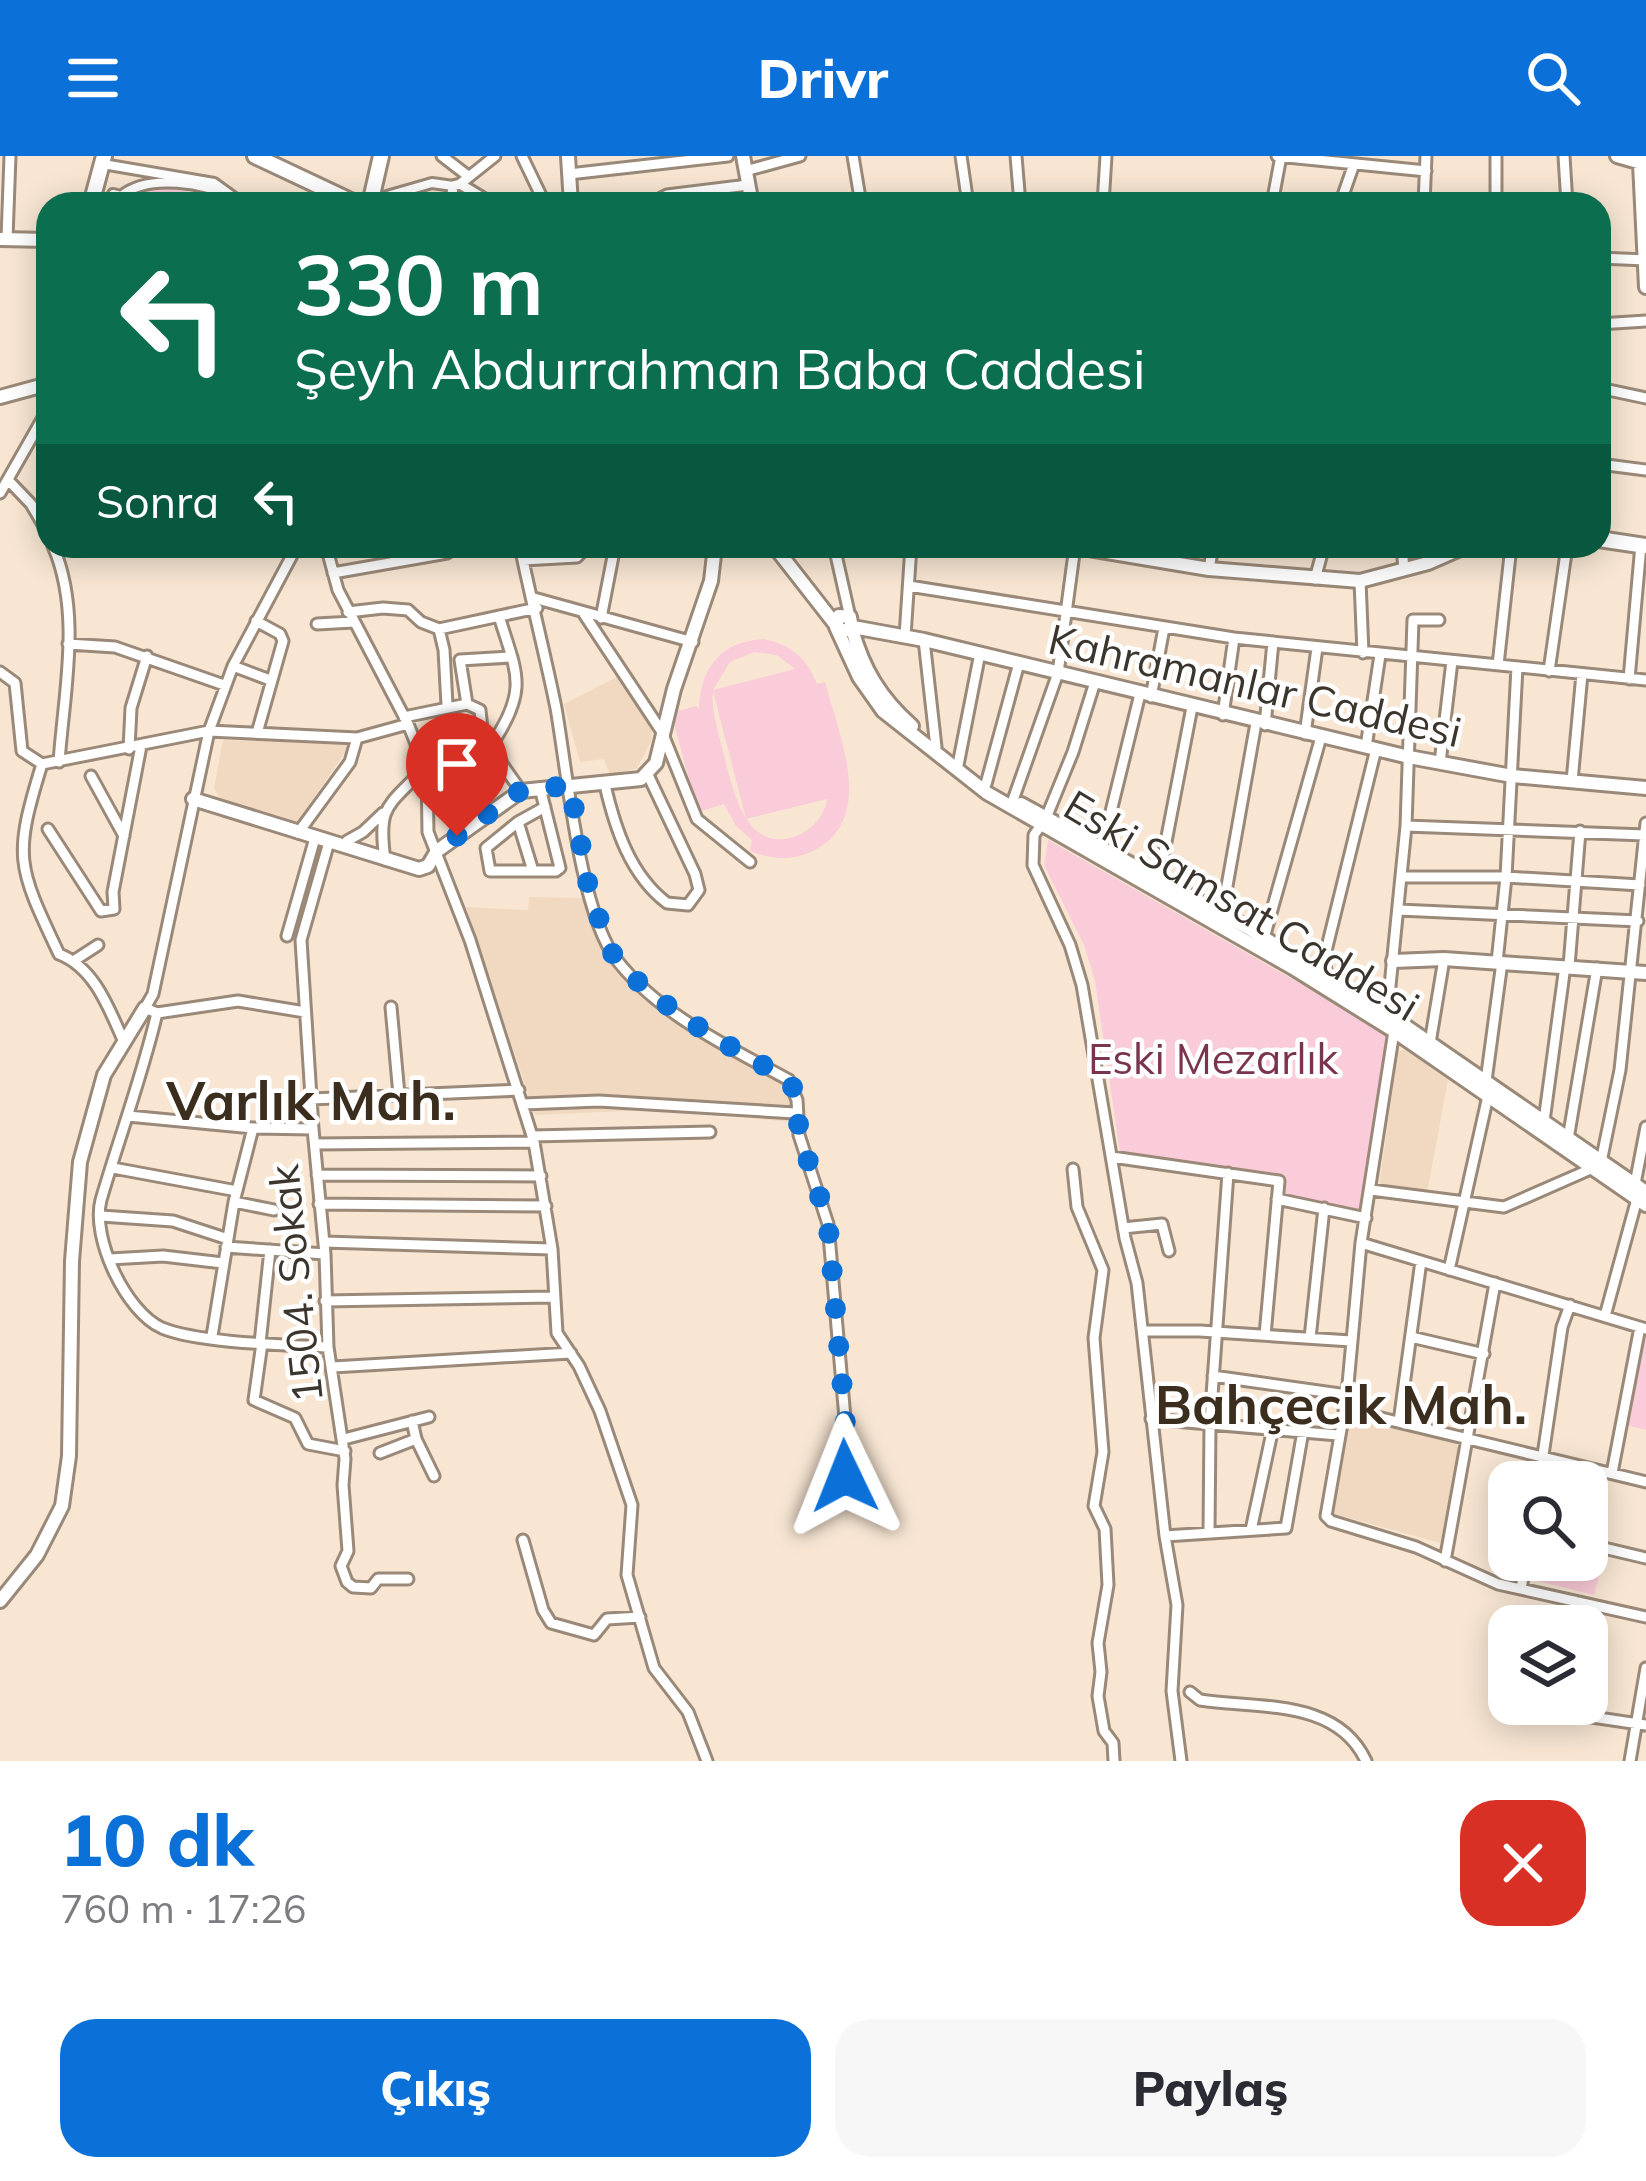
<!DOCTYPE html>
<html lang="tr">
<head>
<meta charset="utf-8">
<style>
	:root { --surface:#fff; --page:#f7f7f7; --text:#2b2b33; --muted:#7c7c81; --accent:#0b71d9 }
	body { margin:0; font-family:Mulish,sans-serif; background:var(--page); color:var(--text); height:100vh; display:flex; flex-direction:column; font-size:45px; white-space:nowrap }
	* { box-sizing:border-box; margin:0 }
	p { font-size:39px; color:var(--muted) }
	.icon { flex:none; width:66px; height:66px; fill:none; stroke:currentColor; stroke-width:2; stroke-linecap:round; stroke-linejoin:round }
	.map { position:relative; height:1605px; overflow:hidden }
	.details { display:flex; flex-direction:column; background:var(--surface); flex:1 }
	.details>* { flex:none }
	.top-card { position:absolute; left:36px; top:36px; width:1575px; height:366px; border-radius:36px; box-shadow:0 6px 30px #0003; background:#0b6e4f; color:#fff; overflow:hidden }
	.fabs { position:absolute; left:1488px; top:1305px; display:grid; gap:24px }
	.fabs a { display:grid; place-items:center; width:120px; height:120px; border-radius:24px; background:var(--surface); box-shadow:0 6px 30px #0003; font-size:60px }
	.pin { position:absolute; display:grid; place-items:center; width:102px; height:102px; color:#fff; margin:-123px -51px; border-radius:50% 50% 50% 0; rotate:-45deg; box-shadow:0 0 12px #0007 }
	.pin .icon { rotate:45deg }
	.me { position:absolute; width:132px; margin:-66px; rotate:358deg; stroke-linejoin:round; filter:drop-shadow(0 0 9px #0008) }
	.turn { display:flex; align-items:center; gap:42px; height:252px; padding:0 60px; font-size:54px }
	.turn .icon { width:156px; height:156px; stroke-width:2.5 }
	.turn b { display:block; font-size:84px; line-height:102px }
	.then { display:flex; align-items:center; height:114px; padding:0 60px; background:#0003; gap:24px; font-size:45px }
	.round { display:grid; place-items:center; flex:none; width:126px; height:126px; border-radius:36px; background:var(--page) }
	.overview { display:flex; align-items:center; justify-content:space-between; height:204px; padding:0 60px }
	h1 { font-size:72px; font-weight:800; line-height:90px; color:var(--accent) }
	.button { display:flex; gap:24px; margin-top:auto; padding:24px 60px }
	.button a { flex:1; height:138px; border-radius:36px; background:var(--accent); color:#fff; font-size:48px; font-weight:800; line-height:138px; text-align:center }
	.button a+a { background:var(--page); color:var(--text) }
	header { display:flex; justify-content:space-between; align-items:center; height:156px; padding:0 60px; background:var(--accent); color:#fff; font-size:54px; font-weight:800 }
	.map>svg:first-child { display:block }
	.built { fill:#f0d9c0 }
	.green { fill:#facbd8; fill-rule:evenodd }
	.lines { fill:none; stroke-linecap:round; stroke-linejoin:round }
	.pedestrian-casing { stroke:#9a8978; stroke-width:14 }
	.minor-casing { stroke:#9a8978; stroke-width:15 }
	.tertiary-casing { stroke:#9a8978; stroke-width:18 }
	.secondary-casing { stroke:#9a8978; stroke-width:20 }
	.trunk-casing { stroke:#9a8978; stroke-width:21 }
	.pedestrian { stroke:#fff; stroke-width:8 }
	.minor { stroke:#fff; stroke-width:9 }
	.tertiary { stroke:#fff; stroke-width:12 }
	.secondary { stroke:#fff; stroke-width:14 }
	.trunk { stroke:#fff; stroke-width:15 }
	.route { stroke:#0b71d9; stroke-width:21; stroke-dasharray:0 37.8 }
	.labels { text-anchor:middle; dominant-baseline:central; stroke-width:9; stroke-linejoin:round; paint-order:stroke }
	.street-label { font-size:42px; fill:#3c352e; stroke:#fff }
	.park-label { font-size:42px; fill:#7a344d; stroke:#fff }
	.district-label { font-size:54px; font-weight:bold; fill:#3b2e1e; stroke:#fff }
</style>
</head>
<body>
<header><svg class="icon" aria-label="menu" viewBox="0 0 24 24"><path d="M4 6h16M4 12h16M4 18h16"/></svg>Drivr<svg class="icon" aria-label="search" viewBox="0 0 24 24"><circle cx="10" cy="10" r="6"/><path d="M15 15l6 6"/></svg></header>
<div class="map">
<svg width="1646" height="1605" viewBox="0 0 1646 1605">
	<rect width="100%" height="100%" fill="#f8e6d3"/>
	<path class="built" d="M 621,519 L 652,572 L 651,586 L 637,612 L 610,619 L 604,603 L 580,606 L 564,548 Z
		M 223,584 L 349,587 L 350,589 L 296,668 L 223,648 L 214,632 Z
		M 529,741 L 583,742 L 612,808 L 662,855 L 790,933 L 793,966 L 650,954 L 535,959 L 466,751 L 528,754 Z
		M 1405,893 L 1448,924 L 1427,1037 L 1379,1031 L 1398,896 Z
		M 1351,1258 L 1454,1285 L 1459,1293 L 1441,1387 L 1331,1357 Z"/>
	<path class="green" d="M 144,28 L 195,37 L 226,48 L 146,48 L 142,36 Z
		M 764,483 C 791,489 807,502 817,528 L 825,526 C 838,577 877,661 815,694 C 794,705 772,704 750,695 L 752,684 L 736,670 L 724,648 L 698,656 L 671,557 L 696,550 L 699,553 C 700,512 721,485 764,483 ZM 754,496 L 777,499 L 795,513 L 713,534 L 730,506 ZM 713,535 L 746,663 L 827,643 C 825,657 816,670 801,678 C 746,703 733,634 724,599 C 719,578 711,556 713,535 Z
		M 1048,684 L 1387,877 L 1364,1056 L 1283,1039 L 1284,1020 L 1120,997 L 1095,825 L 1084,789 L 1044,709 Z
		M 1645,1178 L 1646,1178 L 1646,1274 L 1626,1269 Z
		M 1587,1401 L 1603,1405 L 1594,1439 L 1537,1425 L 1542,1404 L 1587,1404 Z"/>
	<g class="lines">
		<defs>
			<path id="pedestrian" d="M 103,8 L 214,27 L 236,43 C 205,27 149,17 121,40 L 113,38 L 107,48
				M 380,42 L 432,27 L 453,30"/>
			<path id="minor" d="M 442,0 L 468,20
				M 522,0 L 545,48
				M 853,0 L 861,48
				M 961,0 L 968,48
				M 1016,0 L 1020,48
				M 1277,0 L 1426,15
				M 1496,0 L 1496,48
				M 1564,0 L 1567,48
				M 745,15 L 800,0
				M 569,18 L 728,0
				M 460,28 L 495,0
				M 451,48 L 453,30 L 460,28 L 493,48
				M 659,48 L 661,42 L 667,39 L 748,29
				M 1103,48 L 1106,0
				M 1272,48 L 1281,0
				M 1340,48 L 1354,8
				M 1424,48 L 1426,0
				M 7,82 L 10,0
				M 1599,102 L 1646,104
				M 1599,168 L 1646,165
				M 1599,232 L 1646,242
				M 1599,308 L 1646,314
				M 9,325 L 31,348 L 48,377
				M 0,337 L 48,253
				M 53,390 C 82,457 64,535 59,606
				M 297,390 L 233,510 L 209,575 L 153,838 L 145,852 L 157,857 L 238,845 L 305,856
				M 326,390 L 338,434 L 408,568 L 427,615 L 428,676 L 470,784 L 534,986 L 552,1093 L 557,1177 L 579,1210 L 600,1255 L 632,1349 L 627,1419 L 654,1512 L 688,1556 L 707,1605
				M 520,390 C 531,444 545,498 556,552 C 567,615 580,756 616,803 C 658,858 729,891 789,924 L 797,944 L 799,979 L 828,1068 L 847,1285 L 848,1303 L 841,1330
				M 834,390 L 850,461
				M 1402,390 L 1404,414
				M 523,404 L 577,401 L 587,390
				M 1209,413 L 1213,390
				M 333,417 L 447,397 L 456,390
				M 1315,423 L 1324,390
				M 1360,425 L 1363,497
				M 909,430 L 1234,482 L 1646,524
				M 534,442 L 693,486
				M 348,456 L 383,452 L 408,454 L 421,466 L 439,473 L 537,452
				M 584,458 L 662,576 L 697,663 L 750,706
				M 601,462 L 615,390
				M 256,465 L 280,478 L 283,485 L 257,577
				M 317,468 L 353,466
				M 439,473 L 444,494 L 447,549
				M 905,480 L 911,390
				M 924,484 L 936,591
				M 68,488 L 115,491 L 224,529
				M 1498,509 L 1511,390
				M 233,510 L 270,524
				M 1549,515 L 1567,390
				M 0,516 L 15,527 L 22,595 L 42,608 L 209,575 L 357,582 L 408,568
				M 1629,523 L 1641,389
				M 1095,526 L 1073,596 L 1046,662 L 1034,679 L 1033,709 L 1070,789 L 1082,829 L 1125,1082 L 1137,1127 L 1165,1380 L 1177,1449 L 1172,1535 L 1181,1605
				M 1151,541 L 1164,472
				M 467,548 L 460,504 L 512,501
				M 467,548 L 480,554 L 483,582 L 494,585
				M 1223,559 L 1234,482
				M 404,561 L 467,548
				M 1265,569 L 1273,486
				M 1305,578 L 1317,492
				M 494,585 C 529,532 516,516 499,460
				M 494,585 L 502,608 L 521,635
				M 1366,591 L 1380,499
				M 129,593 L 131,552 L 147,500
				M 1440,607 L 1452,505
				M 42,608 C 13,702 17,709 59,798 C 95,812 109,853 124,886
				M 958,609 L 980,497
				M 91,620 L 124,680
				M 1572,625 L 1582,518
				M 986,628 L 1019,507
				M 605,629 C 615,672 630,719 667,747 L 688,749 L 699,734 L 695,718 L 648,619
				M 540,632 L 560,712 L 556,715 L 490,715 L 486,692 L 518,666 L 545,651
				M 1013,644 L 1058,517 L 1075,390
				M 518,666 L 533,715
				M 1406,670 L 1645,679
				M 48,673 L 101,755 L 114,753 L 113,736 L 141,590
				M 298,677 L 350,606 L 357,582
				M 329,686 L 301,784 L 313,973 L 325,1098 L 328,1191 L 345,1303 L 343,1329 L 348,1395 L 341,1410 L 347,1426 L 353,1431 L 371,1432 L 378,1423 L 408,1423
				M 345,691 L 347,685 L 363,676 L 383,657
				M 1102,692 L 1140,538
				M 385,704 C 377,647 389,651 425,611
				M 1402,721 L 1506,721 L 1640,729
				M 1159,722 L 1192,551
				M 1399,754 L 1638,765
				M 1222,758 L 1256,567
				M 287,780 L 315,682
				M 1264,782 L 1321,581
				M 75,804 L 98,789
				M 1497,806 L 1506,721 L 1517,511
				M 1569,810 L 1580,675
				M 1327,820 L 1324,803 L 1376,593
				M 391,851 L 399,939
				M 157,857 C 142,921 119,982 101,1044 C 91,1082 126,1156 162,1172 C 198,1187 286,1189 328,1191
				M 1387,860 L 1406,670 L 1413,464 L 1439,464
				M 1394,875 L 1361,1087 L 1347,1239 L 1326,1360 L 1331,1365 L 1416,1391 L 1498,1428 L 1646,1461
				M 1430,887 L 1444,803
				M 1486,925 L 1502,806
				M 311,943 L 519,934
				M 523,948 L 599,945 L 795,957
				M 128,960 L 253,972 L 313,973
				M 1544,965 L 1565,810
				M 532,980 L 710,976
				M 1568,983 L 1597,812
				M 315,988 L 534,986
				M 1112,1001 L 1279,1025 L 1265,1179
				M 1601,1006 L 1620,914 L 1646,667
				M 113,1012 L 237,1035
				M 1073,1013 L 1077,1051 L 1103,1114 L 1094,1182 L 1103,1296 L 1094,1350 L 1105,1373 L 1108,1429 L 1098,1487 L 1101,1516 L 1098,1540 L 1104,1575 L 1113,1587 L 1114,1605
				M 317,1019 L 541,1020
				M 1635,1028 L 1646,971
				M 1371,1034 L 1504,1051 L 1593,1012
				M 1277,1043 L 1366,1062
				M 234,1046 L 274,1054
				M 319,1048 L 546,1050
				M 101,1060 L 173,1065 L 228,1083
				M 1123,1072 L 1162,1068 L 1169,1095
				M 324,1086 L 552,1093
				M 1361,1087 L 1646,1173
				M 226,1091 L 325,1098
				M 110,1103 L 163,1100 L 223,1107
				M 1449,1114 L 1488,940
				M 325,1145 L 554,1141
				M 1605,1160 L 1637,1043
				M 1143,1175 L 1200,1175 L 1351,1185
				M 212,1180 L 234,1046 L 253,972
				M 1411,1181 L 1484,1198
				M 1310,1182 L 1324,1052
				M 260,1187 L 270,1094
				M 262,1187 L 254,1244 L 295,1262 L 308,1288 L 345,1295
				M 333,1211 L 571,1197
				M 1213,1220 L 1347,1239
				M 1344,1253 L 1646,1326
				M 1151,1263 L 1338,1279
				M 412,1265 L 416,1283 L 434,1320
				M 1399,1266 L 1421,1105
				M 344,1283 L 429,1261
				M 380,1297 L 416,1283
				M 1612,1317 L 1640,1171
				M 1539,1326 L 1562,1171 L 1570,1149
				M 1251,1374 L 1273,1272
				M 1209,1377 L 1210,1267 L 1228,1017
				M 1165,1380 L 1286,1372 L 1303,1275
				M 523,1384 L 543,1454 L 551,1467 L 594,1479 L 607,1463 L 640,1461
				M 1587,1388 L 1646,1402
				M 1445,1405 L 1495,1127
				M 1521,1433 L 1526,1404
				M 1567,1470 L 1575,1445
				M 1190,1536 L 1200,1544 C 1258,1553 1337,1542 1366,1605
				M 1561,1548 L 1565,1557 L 1646,1569
				M 1630,1605 L 1646,1512"/>
			<path id="tertiary" d="M 568,0 L 571,48
				M 743,0 L 752,48
				M 1617,0 L 1645,8
				M 1640,7 L 1646,131
				M 0,83 L 48,84
				M 0,241 L 48,228
				M 774,390 L 835,468
				M 1071,390 L 1209,413 L 1360,425 L 1428,407 L 1467,390
				M 853,471 L 924,484 L 1409,601 L 1512,620 L 1646,632
				M 852,473 C 863,513 880,542 912,570
				M 839,475 L 852,473 L 850,461 L 839,460 L 836,471 L 859,521 L 883,555 L 987,637 L 1293,812 L 1394,875 L 1646,1049
				M 193,643 L 419,713 L 428,710 L 437,695 L 521,635 L 641,623 L 656,607 L 674,533 L 711,425 L 715,390
				M 1021,648 L 1248,772 L 1385,856 L 1646,1036
				M 1393,805 L 1444,803 L 1646,817
				M 0,1445 L 37,1399 L 62,1350 L 69,1300 L 72,1105 L 80,1006 L 104,919 L 145,852"/>
			<path id="secondary" d="M 255,0 L 357,48
				M 91,48 L 104,0
				M 370,48 L 381,0
				M 1599,383 L 1646,390"/>
			<path id="trunk" d="M 1643,0 L 1646,1"/>
		</defs>
		<use href="#pedestrian" class="pedestrian-casing"/>
		<use href="#minor" class="minor-casing"/>
		<use href="#tertiary" class="tertiary-casing"/>
		<use href="#secondary" class="secondary-casing"/>
		<use href="#trunk" class="trunk-casing"/>
		<use href="#pedestrian" class="pedestrian"/>
		<use href="#minor" class="minor"/>
		<use href="#tertiary" class="tertiary"/>
		<use href="#secondary" class="secondary"/>
		<use href="#trunk" class="trunk"/>
	</g>
	<g class="lines">
		<path class="route" d="M 457,680 L 520,635 L 570,629 L 590,739 L 614,801 L 648,836 L 710,879 L 789,924 L 794,934 L 800,979 L 828,1067 L 847,1285 L 845,1320"/>
	</g>
	<g class="labels">
		<g class="street-label">
			<text transform="translate(1255 529) rotate(13)">Kahramanlar Caddesi</text>
			<text transform="translate(1242 749) rotate(31)">Eski Samsat Caddesi</text>
			<text transform="translate(295 1128) rotate(-96)">1504. Sokak</text>
		</g>
		<g class="park-label">
			<text x="1213" y="902">Eski Mezarlık</text>
		</g>
		<g class="district-label">
			<text x="311" y="944">Varlık Mah.</text>
			<text x="1341" y="1248">Bahçecik Mah.</text>
		</g>
	</g>
</svg>
<div class="fabs">
<a><svg class="icon" aria-label="search" viewBox="0 0 24 24"><circle cx="10" cy="10" r="6"/><path d="M15 15l6 6"/></svg></a>
<a><svg class="icon" aria-label="layers" viewBox="0 0 24 24"><path d="M12 4l9 5-9 5-9-5zM3 14l9 5 9-5"/></svg></a>
</div>
<div class="pin" style="left:457px;top:680px;background:#d93025"><svg class="icon" aria-label="arrive" viewBox="0 0 24 24"><path d="M6 21V4h12l-3 4 3 4H6"/></svg></div>
<svg class="me" style="left:845px;top:1320px" viewBox="-20 -20 40 40"><path d="M0-17L14 15 0 8-14 15z" fill="#0b71d9" stroke="#fff" stroke-width="4"/></svg>
<div class="top-card">
<div class="turn"><svg class="icon" aria-label="left" viewBox="0 0 24 24"><path d="M17 20v-9H6M10 6l-5 5 5 5"/></svg><div><b>330 m</b>Şeyh Abdurrahman Baba Caddesi</div></div>
<div class="then">Sonra<svg class="icon" aria-label="left" viewBox="0 0 24 24"><path d="M17 20v-9H6M10 6l-5 5 5 5"/></svg></div>
</div>
</div>
<section class="details">
<div class="overview"><div><h1>10 dk</h1><p>760 m · 17:26</p></div><a class="round" style="background:#d93025;color:#fff"><svg class="icon" aria-label="close" viewBox="0 0 24 24"><path d="M6 6l12 12M18 6L6 18"/></svg></a></div>
<div class="button"><a>Çıkış</a><a>Paylaş</a></div>
</section>
</body>
</html>
